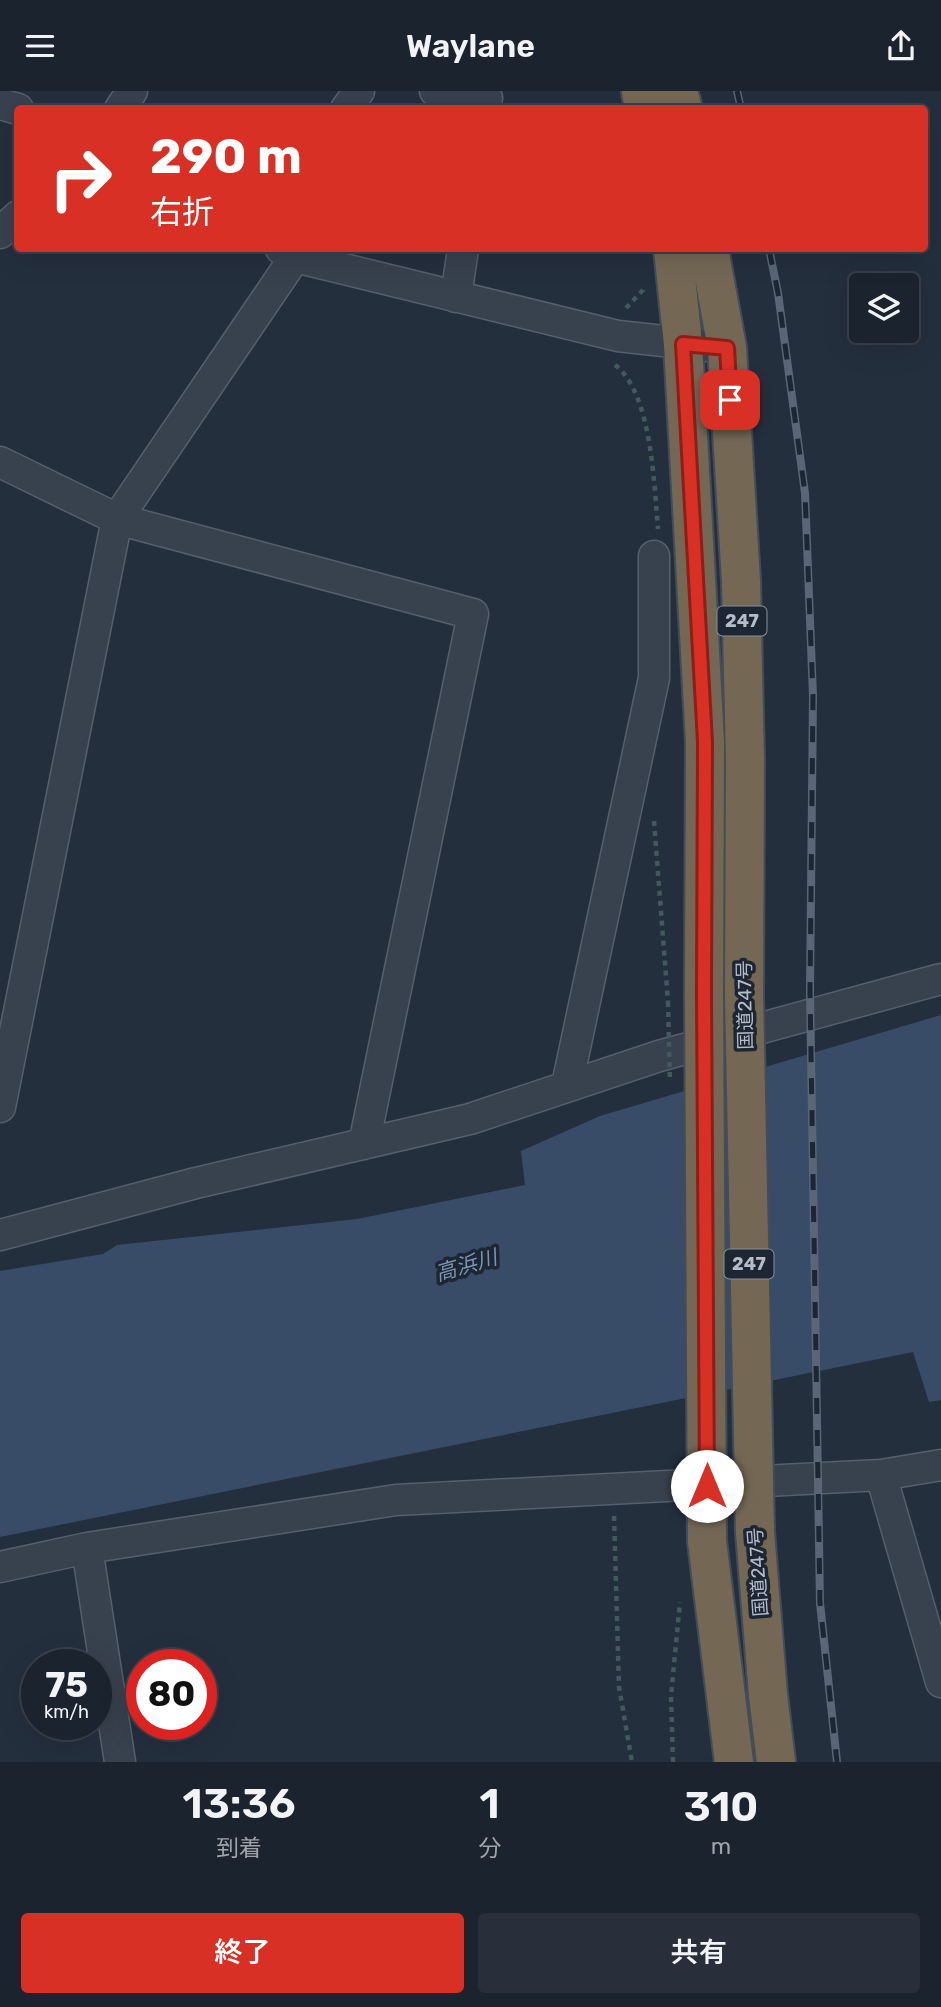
<!DOCTYPE html>
<html lang="ja">
<head>
<meta charset="utf-8">
<style>
	:root { --surface:#1b232e; --page:#282f3a; --text:#f1f3f6; --muted:#a0a4aa; --line:#39404a; --accent:#d93025 }
	body { margin:0; font-family:Rubik,"Noto Sans JP",sans-serif; background:var(--page); color:var(--text); height:100vh; display:flex; flex-direction:column; font-size:26px; white-space:nowrap }
	* { box-sizing:border-box; margin:0 }
	p { font-size:23px; color:var(--muted) }
	.icon { flex:none; width:38px; height:38px; fill:none; stroke:currentColor; stroke-width:2; stroke-linecap:round; stroke-linejoin:round }
	.map { position:relative; height:1671px; overflow:hidden }
	.details { display:flex; flex-direction:column; background:var(--surface); flex:1 }
	.details>* { flex:none }
	.banner { position:absolute; left:14px; top:14px; width:914px; height:147px; border-radius:7px; box-shadow:0 7px 28px #0002,0 0 0 2px var(--line); background:#d93025; color:#fff; overflow:hidden }
	.buttons { position:absolute; left:849px; top:182px; display:grid; gap:14px }
	.buttons a { display:grid; place-items:center; width:70px; height:70px; border-radius:7px; background:var(--surface); box-shadow:0 7px 28px #0002,0 0 0 2px var(--line); font-size:35px }
	.speed { position:absolute; left:21px; top:1558px; display:flex; gap:14px; font-size:35px; font-weight:700; text-align:center }
	.speed>* { display:grid; place-content:center; width:91px; height:91px; border-radius:50%; background:var(--surface); box-shadow:0 7px 28px #0002,0 0 0 2px var(--line); line-height:1 }
	.speed small { font-size:18px; font-weight:400 }
	.speed .limit { border:10px solid #d22; background:#fff; color:#111 }
	.pin { position:absolute; display:grid; place-items:center; width:60px; height:60px; color:#fff; margin:-30px; border-radius:14px; box-shadow:0 4px 10px #0006 }
	.me { position:absolute; width:77px; margin:-38px; rotate:0deg; stroke-linejoin:round; filter:drop-shadow(0 0 5px #0008) }
	.turn { display:flex; align-items:center; gap:24px; height:147px; padding:0 21px; font-size:32px }
	.turn .icon { width:91px; height:91px; stroke-width:2.5 }
	.turn b { display:block; font-size:49px; line-height:60px }
	.eta { display:flex; justify-content:space-evenly; align-items:center; height:119px; text-align:center }
	.eta b { font-size:42px; font-weight:600; line-height:49px }
	.button { display:flex; gap:14px; margin-top:auto; padding:14px 21px }
	.button a { flex:1; height:80px; border-radius:7px; background:var(--accent); color:#fff; font-size:28px; font-weight:600; line-height:80px; text-align:center }
	.button a+a { background:var(--page); color:var(--text) }
	header { display:flex; justify-content:space-between; align-items:center; height:91px; padding:0 21px; background:var(--surface); font-size:32px; font-weight:600 }
	.map>svg:first-child { display:block }
	.water { fill:#394c67 }
	.lines { fill:none; stroke-linecap:round; stroke-linejoin:round }
	.minor-casing { stroke:#565f6c; stroke-width:33 }
	.highway-casing { stroke:#434c59; stroke-width:42 }
	.path { stroke:#44595c; stroke-width:4.5; stroke-dasharray:5 5; stroke-linecap:butt }
	.minor { stroke:#38414e; stroke-width:30 }
	.highway { stroke:#746855; stroke-width:38 }
	.rail-casing { stroke:#5a6575; stroke-width:8 }
	.rail { stroke:#1d2633; stroke-width:5; stroke-dasharray:16; stroke-linecap:butt }
	.highway-bridge-casing { stroke:#434c59; stroke-width:42; stroke-linecap:butt }
	.path-bridge { stroke:#44595c; stroke-width:4.5; stroke-dasharray:5 5; stroke-linecap:butt }
	.highway-bridge { stroke:#746855; stroke-width:38 }
	.route-casing { stroke:#8d1f18; stroke-width:18 }
	.route { stroke:#d93025; stroke-width:12 }
	.labels { text-anchor:middle; dominant-baseline:central; stroke-width:7; stroke-linejoin:round; paint-order:stroke }
	.shield { fill:#1d2633; stroke:#878f9c; stroke-width:2 }
	.shield-label { font-size:18px; font-weight:bold; fill:#b4bcc9 }
	.street-label { font-size:19px; fill:#b4bcc9; stroke:#1d2633 }
	.water-label { font-size:21px; font-style:italic; fill:#7c92b1; stroke:#1d2633 }
</style>
</head>
<body>
<header><svg class="icon" aria-label="menu" viewBox="0 0 24 24"><path d="M4 6h16M4 12h16M4 18h16"/></svg>Waylane<svg class="icon" aria-label="share" viewBox="0 0 24 24"><path d="M12 15V3M7 8l5-5 5 5M5 13v7h14v-7"/></svg></header>
<div class="map">
<svg width="941" height="1671" viewBox="0 0 941 1671">
	<rect width="100%" height="100%" fill="#242f3e"/>
	<path class="water" d="M 941,924 L 941,1309 L 929,1311 L 913,1261 L 0,1446 L 0,1180 L 103,1163 L 117,1154 L 357,1128 L 525,1094 L 521,1060 L 600,1025 Z"/>
	<g class="lines">
		<defs>
			<path id="minor" d="M 435,0 L 487,7 L 484,18
				M 0,13 L 18,18
				M 120,18 L 132,0
				M 346,18 L 359,0
				M 0,142 L 18,125
				M 281,158 L 295,166 L 618,245 L 727,257
				M 456,206 L 463,158
				M 0,371 L 117,428 L 473,523 L 364,1053
				M 567,994 L 654,587 L 654,465
				M 0,1016 L 117,428 L 295,166
				M 0,1144 L 196,1092 L 470,1028 L 659,965 L 941,888
				M 881,1384 L 941,1591
				M 87,1457 L 120,1671
				M 0,1476 L 87,1457 L 396,1409 L 881,1384 L 941,1374"/>
			<path id="highway" d="M 641,0 L 644,18
				M 678,0 L 683,18
				M 673,158 L 683,253 L 705,651 L 704,901
				M 709,158 L 727,257 L 741,490 L 745,670 L 744,905
				M 755,1441 L 768,1604 L 776,1671
				M 707,1450 L 734,1671"/>
		</defs>
		<use href="#minor" class="minor-casing"/>
		<use href="#highway" class="highway-casing"/>
		<path class="path" d="M 626,217 L 643,199 L 644,194
			M 615,274 C 652,302 654,394 658,438
			M 654,730 L 668,911
			M 614,1425 L 619,1596 L 632,1671
			M 673,1671 L 671,1605 L 680,1511"/>
		<use href="#minor" class="minor"/>
		<use href="#highway" class="highway"/>
		<defs>
			<path id="rail" d="M 737,0 L 741,18
				M 769,158 L 778,202 L 805,402 L 813,605 L 810,901 L 820,1512 L 837,1671"/>
		</defs>
		<use href="#rail" class="rail-casing"/>
		<use href="#rail" class="rail"/>
		<defs>
			<path id="highway-bridge" d="M 704,901 L 707,1450
				M 744,905 L 755,1441"/>
		</defs>
		<use href="#highway-bridge" class="highway-bridge-casing"/>
		<path class="path-bridge" d="M 668,911 L 670,991"/>
		<use href="#highway-bridge" class="highway-bridge"/>
	</g>
	<g class="lines">
		<defs>
			<path id="route" d="M 707,1395 L 704,901 L 705,651 L 683,253 L 727,257 L 730,309"/>
		</defs>
		<use href="#route" class="route-casing"/>
		<use href="#route" class="route"/>
	</g>
	<g class="labels">
		<g class="shield">
			<rect x="717.5" y="515.5" width="49" height="29" rx="5"/>
			<rect x="724.5" y="1158.5" width="49" height="29" rx="5"/>
		</g>
		<g class="shield-label">
			<text x="742" y="530">247</text>
			<text x="749" y="1173">247</text>
		</g>
		<g class="street-label">
			<text transform="translate(745 914) rotate(-91)">国道247号</text>
			<text transform="translate(758 1481) rotate(-94)">国道247号</text>
		</g>
		<g class="water-label">
			<text transform="translate(466 1174) rotate(-16)">高浜川</text>
		</g>
	</g>
</svg>
<div class="buttons">
<a><svg class="icon" aria-label="layers" viewBox="0 0 24 24"><path d="M12 4l9 5-9 5-9-5zM3 14l9 5 9-5"/></svg></a>
</div>
<div class="speed"><div>75<small>km/h</small></div><div class="limit">80</div></div>
<div class="pin" style="left:730px;top:309px;background:#d93025"><svg class="icon" aria-label="arrive" viewBox="0 0 24 24"><path d="M6 21V4h12l-3 4 3 4H6"/></svg></div>
<svg class="me" style="left:707px;top:1395px" viewBox="-20 -20 40 40"><circle r="19" fill="#fff"/><path d="M0-13L10 11 0 6-10 11z" fill="#d93025"/></svg>
<div class="banner">
<div class="turn"><svg class="icon" aria-label="right" viewBox="0 0 24 24"><path d="M7 20v-9h11M14 6l5 5-5 5"/></svg><div><b>290 m</b>右折</div></div>
</div>
</div>
<section class="details">
<div class="eta">
<div><b>13:36</b><p>到着</p></div>
<div><b>1</b><p>分</p></div>
<div><b>310</b><p>m</p></div>
</div>
<div class="button"><a>終了</a><a>共有</a></div>
</section>
</body>
</html>
